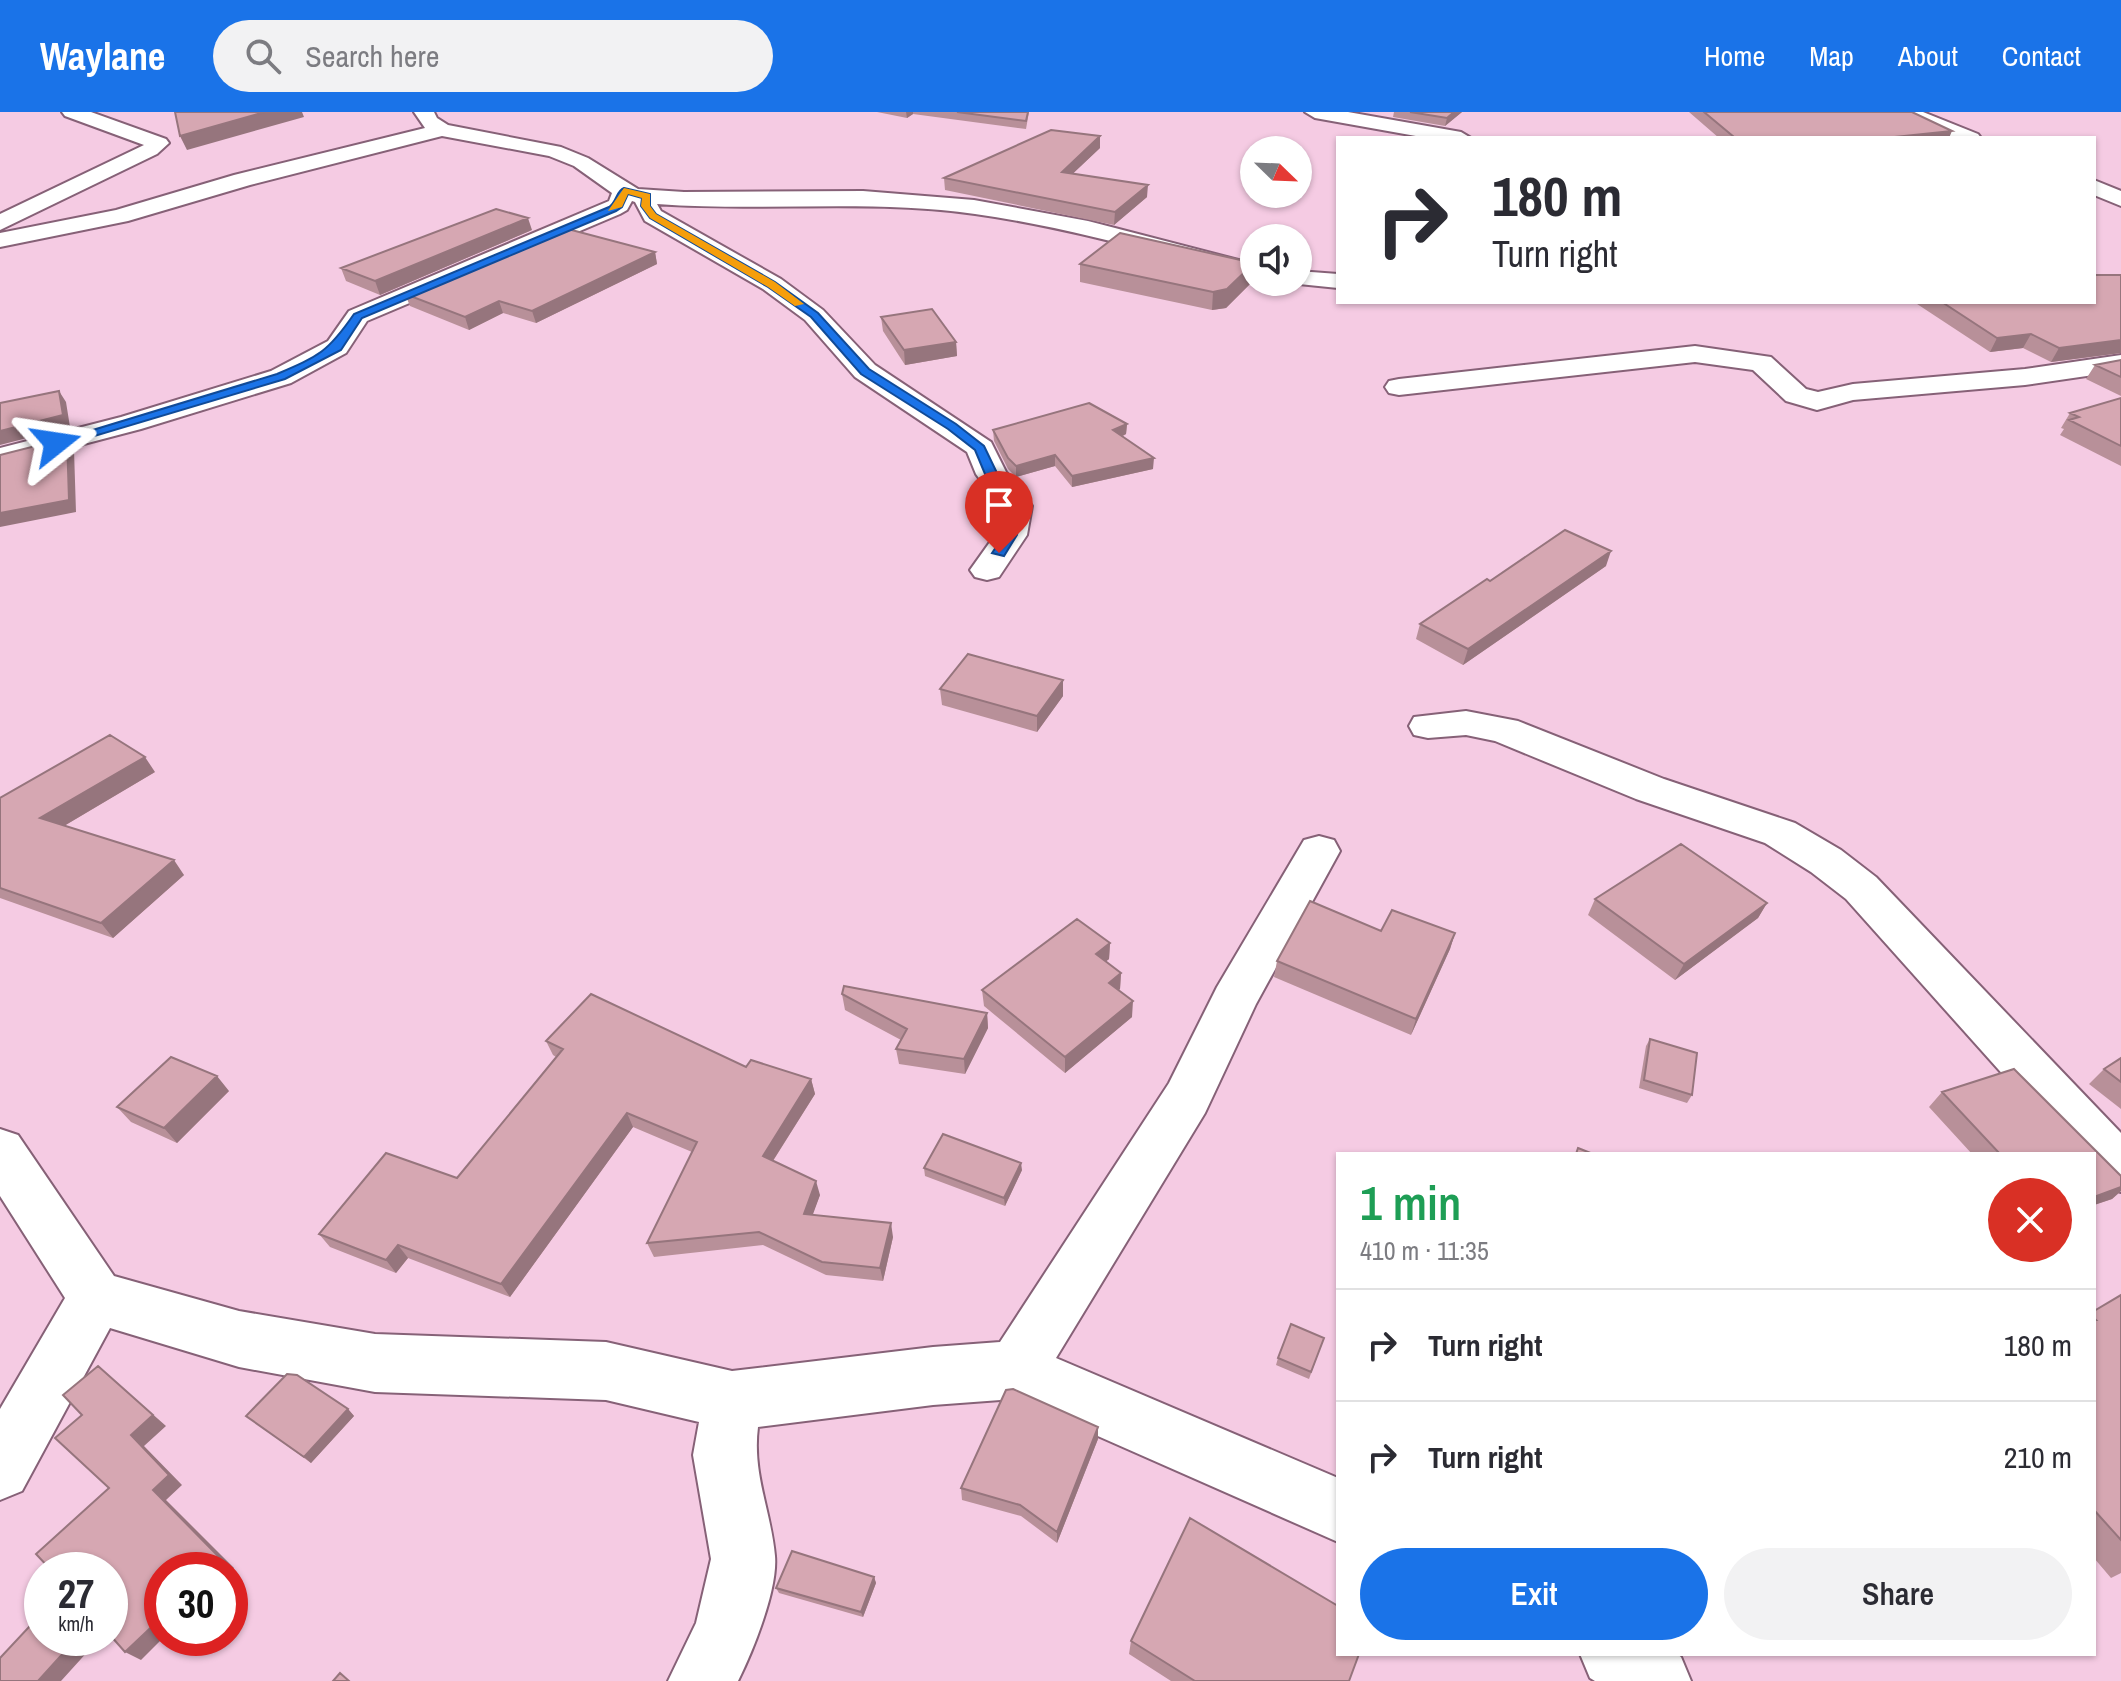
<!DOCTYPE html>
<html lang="en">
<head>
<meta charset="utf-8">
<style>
	:root { --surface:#fff; --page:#f2f2f3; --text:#2b2b33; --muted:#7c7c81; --line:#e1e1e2; --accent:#1a73e8 }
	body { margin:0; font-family:"Archivo Narrow",sans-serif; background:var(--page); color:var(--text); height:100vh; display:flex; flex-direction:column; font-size:30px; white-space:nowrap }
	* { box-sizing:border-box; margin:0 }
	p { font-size:26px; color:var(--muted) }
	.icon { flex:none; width:44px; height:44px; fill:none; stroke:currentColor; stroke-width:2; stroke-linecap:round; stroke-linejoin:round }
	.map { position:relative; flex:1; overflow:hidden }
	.side { position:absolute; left:1336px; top:1040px; width:760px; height:504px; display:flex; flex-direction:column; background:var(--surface); border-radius:0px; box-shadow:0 2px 6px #0004 }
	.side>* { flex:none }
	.hud { position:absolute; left:1336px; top:24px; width:760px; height:168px; border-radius:0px; box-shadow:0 2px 6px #0004; background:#fff; color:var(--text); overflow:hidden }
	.needle { width:52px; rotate:113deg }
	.fabs { position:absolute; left:1240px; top:24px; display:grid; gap:16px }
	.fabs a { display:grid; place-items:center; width:72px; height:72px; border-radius:50%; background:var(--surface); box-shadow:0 2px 6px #0004; font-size:40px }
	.speed { position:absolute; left:24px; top:1440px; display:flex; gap:16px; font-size:40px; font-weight:700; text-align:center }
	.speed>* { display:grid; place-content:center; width:104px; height:104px; border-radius:50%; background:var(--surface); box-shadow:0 2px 6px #0004; line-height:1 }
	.speed small { font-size:20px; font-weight:400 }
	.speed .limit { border:12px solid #d22; background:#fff; color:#111 }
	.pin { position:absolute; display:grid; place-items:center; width:68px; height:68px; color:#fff; margin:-82px -34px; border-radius:50% 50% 50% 0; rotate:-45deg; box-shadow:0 0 8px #0007 }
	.pin .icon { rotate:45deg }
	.me { position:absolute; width:88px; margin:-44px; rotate:75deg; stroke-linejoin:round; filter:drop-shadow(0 0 6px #0008) }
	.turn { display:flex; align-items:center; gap:28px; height:168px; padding:0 24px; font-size:36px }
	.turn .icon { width:104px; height:104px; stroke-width:2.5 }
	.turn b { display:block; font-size:56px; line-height:68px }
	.round { display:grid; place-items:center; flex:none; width:84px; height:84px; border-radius:42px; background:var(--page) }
	.head { display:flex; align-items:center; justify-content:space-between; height:136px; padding:0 24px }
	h1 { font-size:48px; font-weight:600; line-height:60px; color:#1e9e55 }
	.cta { display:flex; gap:16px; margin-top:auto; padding:16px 24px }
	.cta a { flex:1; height:92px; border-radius:48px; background:var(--accent); color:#fff; font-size:32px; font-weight:600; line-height:92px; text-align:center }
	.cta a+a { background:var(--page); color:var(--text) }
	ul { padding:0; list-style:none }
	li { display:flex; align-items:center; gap:24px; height:112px; padding:0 24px; border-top:2px solid var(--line) }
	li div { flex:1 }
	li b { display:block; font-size:30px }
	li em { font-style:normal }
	header { display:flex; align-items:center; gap:48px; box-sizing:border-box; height:112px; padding:0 40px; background:var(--accent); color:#fff }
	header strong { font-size:38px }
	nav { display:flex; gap:44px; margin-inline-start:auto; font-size:28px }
	.search { width:560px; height:72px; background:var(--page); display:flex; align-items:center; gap:20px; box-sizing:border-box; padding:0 28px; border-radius:44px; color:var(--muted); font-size:30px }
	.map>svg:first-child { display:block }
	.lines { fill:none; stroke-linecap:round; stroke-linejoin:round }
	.street-casing { stroke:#866177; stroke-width:4 }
	.secondary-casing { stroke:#866177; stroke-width:4 }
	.street { fill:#fff; fill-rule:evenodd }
	.secondary { fill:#fff; fill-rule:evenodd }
	.wall { fill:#b89099 }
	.shaded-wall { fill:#96757d }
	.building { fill:#d6a7b2; stroke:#96757d; stroke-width:2 }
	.route { fill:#1a73e8; stroke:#114b97; stroke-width:2 }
	.slow { fill:#f59e0b }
</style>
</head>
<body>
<header>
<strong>Waylane</strong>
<div class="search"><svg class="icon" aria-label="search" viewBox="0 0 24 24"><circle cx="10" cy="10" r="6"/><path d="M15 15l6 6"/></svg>Search here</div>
<nav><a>Home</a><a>Map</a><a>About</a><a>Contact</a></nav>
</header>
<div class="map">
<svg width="2121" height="1569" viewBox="0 0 2121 1569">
	<rect width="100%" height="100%" fill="#f5cbe3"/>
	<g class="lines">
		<defs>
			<path id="street" d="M 62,0 L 91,0 L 166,27 L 169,31 L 157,42 L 0,118 L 0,102 L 144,33 L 65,4 Z
				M 414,0 L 434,0 L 437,6 L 448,13 L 561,35 L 588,46 L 638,77 L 684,80 L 863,79 L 974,88 L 1088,109 L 1254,152 L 1254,166 C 1161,143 1069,115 975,102 C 869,87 763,100 657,92 L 661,99 L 781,167 L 823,198 L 875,253 L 991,330 L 1006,360 L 1032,394 L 1027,423 L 999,465 L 987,468 L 975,465 L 970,458 L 995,423 L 1000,395 L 976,362 L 967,340 L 855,265 L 805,208 L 763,177 L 645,109 L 635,90 L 632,89 L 627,98 L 620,102 L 367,209 L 346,241 L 291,271 L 141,317 L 0,354 L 0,336 L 121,305 L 271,259 L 328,229 L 349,199 L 609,89 L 612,81 L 574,54 L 549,44 L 442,24 L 250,73 L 128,109 L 0,135 L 0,121 L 116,98 L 234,63 L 425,16 Z
				M 1305,0 L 1348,0 L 1461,20 L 1471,26 L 1427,26 L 1315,6 Z
				M 1298,159 L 1338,162 L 1338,176 L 1289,171 L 1298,170 Z
				M 1695,234 L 1771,245 L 1806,277 L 1818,280 L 1853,272 L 2025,257 L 2121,243 L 2121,259 L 2025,273 L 1853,288 L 1817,298 L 1786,289 L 1753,258 L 1695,250 L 1399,283 L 1389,281 L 1385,275 L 1389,269 L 1399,267 Z
				M 1466,599 L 1518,609 L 1664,667 L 1795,711 L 1841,738 L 1876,765 L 2121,1021 L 2121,1080 L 2102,1073 L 2094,1064 L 2094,1042 L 2074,1042 L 1846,787 L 1811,760 L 1765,731 L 1636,687 L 1495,629 L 1466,623 L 1428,626 L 1414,623 L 1409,614 L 1414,605 Z
				M 1319,724 L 1334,728 L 1340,739 L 1256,892 L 1205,1001 L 1056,1246 L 1338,1366 L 1338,1430 L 1014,1287 L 933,1293 L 758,1315 C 752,1362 771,1399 775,1444 C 778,1477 753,1539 738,1569 L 668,1569 L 696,1511 L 711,1447 L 693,1343 L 699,1310 L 606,1288 L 375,1280 L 239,1255 L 110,1216 L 22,1379 L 0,1388 L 0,1297 L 65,1186 L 0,1084 L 0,1017 L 18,1023 L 114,1164 L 239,1199 L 375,1222 L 606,1230 L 732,1259 L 933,1235 L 1000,1230 L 1169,971 L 1217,875 L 1304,728 Z
				M 1580,1542 L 1677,1542 L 1681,1545 L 1691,1569 L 1595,1569 L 1590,1566 Z"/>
			<path id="secondary" d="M 1896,0 L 1923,0 L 1978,22 L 1981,26 L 1953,26 L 1899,4 Z
				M 2094,68 L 2121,79 L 2121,94 L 2094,83 Z"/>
		</defs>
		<use href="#street" class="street-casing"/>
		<use href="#secondary" class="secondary-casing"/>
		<use href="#street" class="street"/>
		<use href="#secondary" class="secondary"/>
	</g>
	<path class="wall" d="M 877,0 L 1029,0 L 1026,17 L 913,2 L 907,6 Z
		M 1394,0 L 1462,0 L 1445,14 L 1393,5 Z
		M 1689,0 L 1912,0 L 1949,26 L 1719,26 Z
		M 1100,36 L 1073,61 L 1147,85 L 1114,113 L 945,78 L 944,66 Z
		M 532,118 L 380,183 L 346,169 L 341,156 Z
		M 655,140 L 657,152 L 536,211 L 503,201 L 469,218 L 410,194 L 405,182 Z
		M 1080,152 L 1253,169 L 1226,196 L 1212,198 L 1080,170 Z
		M 2121,163 L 2121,241 L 2051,250 L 2023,236 L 1990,240 L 1914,190 L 2094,190 Z
		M 881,205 L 956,230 L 957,244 L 905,253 L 883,219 Z
		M 2121,248 L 2121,284 L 2086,267 L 2095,253 Z
		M 2121,286 L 2121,354 L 2060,323 L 2064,317 L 2061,316 L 2070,301 Z
		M 1127,312 L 1126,322 L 1123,324 L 1153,357 L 1072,375 L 1055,354 L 1016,365 L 1008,357 L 994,329 L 993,318 Z
		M 1606,454 L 1463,553 L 1416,527 L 1420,512 L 1490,469 Z
		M 940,577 L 1063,584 L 1037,620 L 942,593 Z
		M 155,660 L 64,714 L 184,763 L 113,826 L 0,786 L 0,686 Z
		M 1595,787 L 1767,791 L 1758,806 L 1675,868 L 1588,803 Z
		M 1381,819 L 1455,821 L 1450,837 L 1411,923 L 1274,865 L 1277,849 Z
		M 1110,831 L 1109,847 L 1105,850 L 1121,861 L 1120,877 L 1119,878 L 1132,905 L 1065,961 L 984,894 L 982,878 Z
		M 842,882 L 987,901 L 988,916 L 965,962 L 899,952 L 896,937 L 901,928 L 845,898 Z
		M 1650,927 L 1692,983 L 1687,991 L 1639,976 L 1646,934 Z
		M 546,929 L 746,955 L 811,967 L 815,982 L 773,1049 L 820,1083 L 812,1103 L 893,1125 L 883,1169 L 826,1163 L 763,1133 L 654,1145 L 647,1131 L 692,1040 L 633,1015 L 510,1185 L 408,1146 L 396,1161 L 330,1135 L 319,1122 L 457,1066 L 556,945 L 553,943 Z
		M 2121,946 L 2121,997 L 2089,972 L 2104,957 Z
		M 2014,957 L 2121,1064 L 2121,1079 L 2112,1087 L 2094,1093 L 2094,1042 L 1972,1042 L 1929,995 L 1942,980 Z
		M 229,979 L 177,1031 L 131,1010 L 117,995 Z
		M 924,1056 L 1022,1058 L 1005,1094 L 925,1064 Z
		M 2121,1183 L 2121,1461 L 2111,1466 L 2094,1446 L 2094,1199 Z
		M 1324,1226 L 1309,1267 L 1276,1253 L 1278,1246 Z
		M 348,1297 L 354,1304 L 311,1351 L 246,1304 Z
		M 1098,1327 L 1057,1431 L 1021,1404 L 962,1388 L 961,1376 Z
		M 874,1465 L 876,1471 L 863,1505 L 779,1481 L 776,1476 Z
		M 1131,1529 L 1349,1569 L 1171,1569 L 1129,1542 Z"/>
	<path class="shaded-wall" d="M 265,0 L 302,0 L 304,5 L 187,38 L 180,24 Z
		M 906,0 L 913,0 L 913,2 L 907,6 Z
		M 1454,0 L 1462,0 L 1445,14 L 1447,6 Z
		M 1952,19 L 1949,26 L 1885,26 Z
		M 1100,24 L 1100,36 L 1062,72 L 1062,60 Z
		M 1148,73 L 1147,85 L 1114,113 L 1115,100 Z
		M 528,106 L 532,118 L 380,183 L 375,169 Z
		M 655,140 L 657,152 L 536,211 L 532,199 Z
		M 1254,151 L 1253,169 L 1226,196 L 1212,198 L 1213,180 Z
		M 499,189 L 503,201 L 469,218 L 465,205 Z
		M 2031,222 L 2023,236 L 1990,240 L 1997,226 Z
		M 2121,228 L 2121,241 L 2051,250 L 2059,236 Z
		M 956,230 L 957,244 L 905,253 L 904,238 Z
		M 59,279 L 66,290 L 70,315 L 0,333 L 0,319 Z
		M 1127,312 L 1126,322 L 1113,328 L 1113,318 Z
		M 67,326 L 74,338 L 76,400 L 0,415 L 0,401 Z
		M 1055,343 L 1055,354 L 1016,365 L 1016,354 Z
		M 1154,346 L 1153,357 L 1072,375 L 1072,364 Z
		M 1611,439 L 1606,454 L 1463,553 L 1468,537 Z
		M 1063,568 L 1063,584 L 1037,620 L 1037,604 Z
		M 145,645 L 155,660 L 52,721 L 40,706 Z
		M 174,748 L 184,763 L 113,826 L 101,811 Z
		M 1767,791 L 1758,806 L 1675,868 L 1684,852 Z
		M 1455,821 L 1450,837 L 1411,923 L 1416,907 Z
		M 1110,831 L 1109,847 L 1095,858 L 1096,842 Z
		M 1121,861 L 1120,877 L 1108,886 L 1109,871 Z
		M 1133,889 L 1132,905 L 1065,961 L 1065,945 Z
		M 987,901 L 988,916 L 965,962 L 964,947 Z
		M 217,964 L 229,979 L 177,1031 L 164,1016 Z
		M 811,967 L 815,982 L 767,1058 L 763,1044 Z
		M 627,1001 L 633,1015 L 510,1185 L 501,1172 Z
		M 1021,1051 L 1022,1058 L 1005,1094 L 1004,1086 Z
		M 816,1069 L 820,1083 L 808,1116 L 804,1102 Z
		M 2121,1075 L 2121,1079 L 2112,1087 L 2094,1093 L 2094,1085 Z
		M 891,1111 L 893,1125 L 883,1169 L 880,1156 Z
		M 398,1133 L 408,1146 L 396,1161 L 386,1148 Z
		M 98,1254 L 166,1314 L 144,1334 L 182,1373 L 166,1388 L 234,1456 L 230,1460 L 230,1458 L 210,1458 L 153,1378 L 131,1323 Z
		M 348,1297 L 354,1304 L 311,1351 L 304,1345 Z
		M 1098,1315 L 1098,1327 L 1057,1431 L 1057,1420 Z
		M 874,1465 L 876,1471 L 863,1505 L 861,1500 Z
		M 162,1505 L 163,1526 L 141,1548 L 125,1540 Z
		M 77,1526 L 100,1526 L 61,1569 L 38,1569 Z"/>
	<path class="building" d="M 175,0 L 265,0 L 180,24 Z
		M 957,0 L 1028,0 L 1026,9 Z
		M 1410,0 L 1454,0 L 1447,6 Z
		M 1704,0 L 1912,0 L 1952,19 L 1885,26 L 1745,26 L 1742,25 L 1734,25 Z
		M 1051,18 L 1100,24 L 1062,60 L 1148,73 L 1115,100 L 944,66 Z
		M 496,97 L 528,106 L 375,169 L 341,156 Z
		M 564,116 L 655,140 L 532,199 L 499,189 L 465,205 L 405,182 Z
		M 1120,121 L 1254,151 L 1227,177 L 1213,180 L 1080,152 Z
		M 2094,163 L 2121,163 L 2121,228 L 2059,236 L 2031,222 L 1997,226 L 1942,190 L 2094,190 Z
		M 932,197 L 956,230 L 904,238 L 881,205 Z
		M 2121,248 L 2121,265 L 2095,253 Z
		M 59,279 L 63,303 L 0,319 L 0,291 Z
		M 2121,286 L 2121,334 L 2069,308 L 2079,305 L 2070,301 Z
		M 1089,291 L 1127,312 L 1113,318 L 1154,346 L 1072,364 L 1055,343 L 1016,354 L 1008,346 L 993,318 Z
		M 67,326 L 69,388 L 0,401 L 0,343 Z
		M 1565,418 L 1611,439 L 1468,537 L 1420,512 L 1487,467 L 1490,469 Z
		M 968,542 L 1063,568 L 1037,604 L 940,577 Z
		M 110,623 L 145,645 L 40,706 L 174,748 L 101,811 L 0,776 L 0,686 Z
		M 1681,732 L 1767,791 L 1684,852 L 1595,787 Z
		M 1310,789 L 1381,819 L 1392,798 L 1455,821 L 1416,907 L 1277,849 Z
		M 1077,807 L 1110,831 L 1096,842 L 1121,861 L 1109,871 L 1133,889 L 1065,945 L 982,878 Z
		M 844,874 L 987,901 L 964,947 L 896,937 L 907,917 L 842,882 Z
		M 591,882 L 746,955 L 751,948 L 811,967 L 763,1044 L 816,1069 L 804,1102 L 891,1111 L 880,1156 L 822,1150 L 759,1120 L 647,1131 L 697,1030 L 627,1001 L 501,1172 L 398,1133 L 386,1148 L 319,1122 L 386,1041 L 457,1066 L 563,937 L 546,929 Z
		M 1650,927 L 1697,941 L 1692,983 L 1644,968 Z
		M 171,945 L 217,964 L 164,1016 L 117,995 Z
		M 2121,946 L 2121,970 L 2104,957 Z
		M 2014,957 L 2121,1064 L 2121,1075 L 2094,1085 L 2094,1042 L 2000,1042 L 1942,980 Z
		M 943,1022 L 1021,1051 L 1004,1086 L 924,1056 Z
		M 1578,1036 L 1593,1042 L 1576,1042 Z
		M 2121,1183 L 2121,1428 L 2094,1398 L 2094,1208 L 2096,1208 L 2094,1206 L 2094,1199 Z
		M 1291,1212 L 1324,1226 L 1311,1260 L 1278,1246 Z
		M 98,1254 L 153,1303 L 131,1323 L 169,1363 L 153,1378 L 221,1447 L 210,1458 L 162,1458 L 162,1505 L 125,1540 L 110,1523 L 110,1458 L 51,1458 L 36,1442 L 109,1376 L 55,1326 L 82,1303 L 63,1283 Z
		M 287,1262 L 297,1263 L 348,1297 L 304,1345 L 246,1304 Z
		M 1013,1277 L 1098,1315 L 1057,1420 L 1020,1393 L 961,1376 L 1006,1278 Z
		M 1190,1406 L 1338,1494 L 1338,1542 L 1359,1542 L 1349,1569 L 1195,1569 L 1131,1529 Z
		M 792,1439 L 874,1465 L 861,1500 L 776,1476 Z
		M 42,1501 L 42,1526 L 77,1526 L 38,1569 L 0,1569 L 0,1546 Z
		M 340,1561 L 349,1569 L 333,1569 Z"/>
	<path class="route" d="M 624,76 L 650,82 L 650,94 L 656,102 L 775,170 L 818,201 L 869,257 L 956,312 L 984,334 L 997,361 L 1022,394 L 1017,423 L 1004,444 L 992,441 L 1004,423 L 1009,394 L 985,362 L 975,338 L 948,317 L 861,262 L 811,205 L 768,175 L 650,106 L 641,94 L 642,86 L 628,82 L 622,95 L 616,99 L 362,206 L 341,238 L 285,267 L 61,334 L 50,331 L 277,262 C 319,244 328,240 354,202 L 609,95 C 617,90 616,79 624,76 Z"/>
	<path class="slow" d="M 624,76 L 650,82 L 650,94 L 656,102 L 775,170 L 804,192 L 795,194 L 768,175 L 650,106 L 641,94 L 642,86 L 628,82 L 622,95 L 608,99 Z"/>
</svg>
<div class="fabs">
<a><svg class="needle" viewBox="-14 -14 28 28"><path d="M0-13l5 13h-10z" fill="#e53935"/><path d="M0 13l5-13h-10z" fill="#7c7c81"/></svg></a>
<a><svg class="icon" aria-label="sound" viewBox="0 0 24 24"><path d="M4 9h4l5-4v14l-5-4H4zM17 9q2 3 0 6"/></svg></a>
</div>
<div class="speed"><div>27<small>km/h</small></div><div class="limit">30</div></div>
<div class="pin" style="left:999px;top:441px;background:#d93025"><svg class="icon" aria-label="arrive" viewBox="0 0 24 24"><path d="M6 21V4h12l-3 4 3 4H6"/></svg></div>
<svg class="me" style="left:56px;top:331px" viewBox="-20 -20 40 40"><path d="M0-17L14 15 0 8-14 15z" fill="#1a73e8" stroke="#fff" stroke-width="4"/></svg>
<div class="hud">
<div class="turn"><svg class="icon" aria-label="right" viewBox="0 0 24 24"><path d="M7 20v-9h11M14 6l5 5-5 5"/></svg><div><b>180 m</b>Turn right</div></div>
</div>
<section class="side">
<div class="head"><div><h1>1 min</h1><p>410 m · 11:35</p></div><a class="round" style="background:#d93025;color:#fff"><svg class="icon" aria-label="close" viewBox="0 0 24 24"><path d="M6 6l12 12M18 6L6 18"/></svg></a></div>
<ul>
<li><svg class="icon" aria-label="right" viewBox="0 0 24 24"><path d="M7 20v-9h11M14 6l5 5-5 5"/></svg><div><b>Turn right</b></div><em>180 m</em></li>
<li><svg class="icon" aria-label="right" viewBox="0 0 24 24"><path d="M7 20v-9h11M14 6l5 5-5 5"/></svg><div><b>Turn right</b></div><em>210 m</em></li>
</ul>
<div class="cta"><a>Exit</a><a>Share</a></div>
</section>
</div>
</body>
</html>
